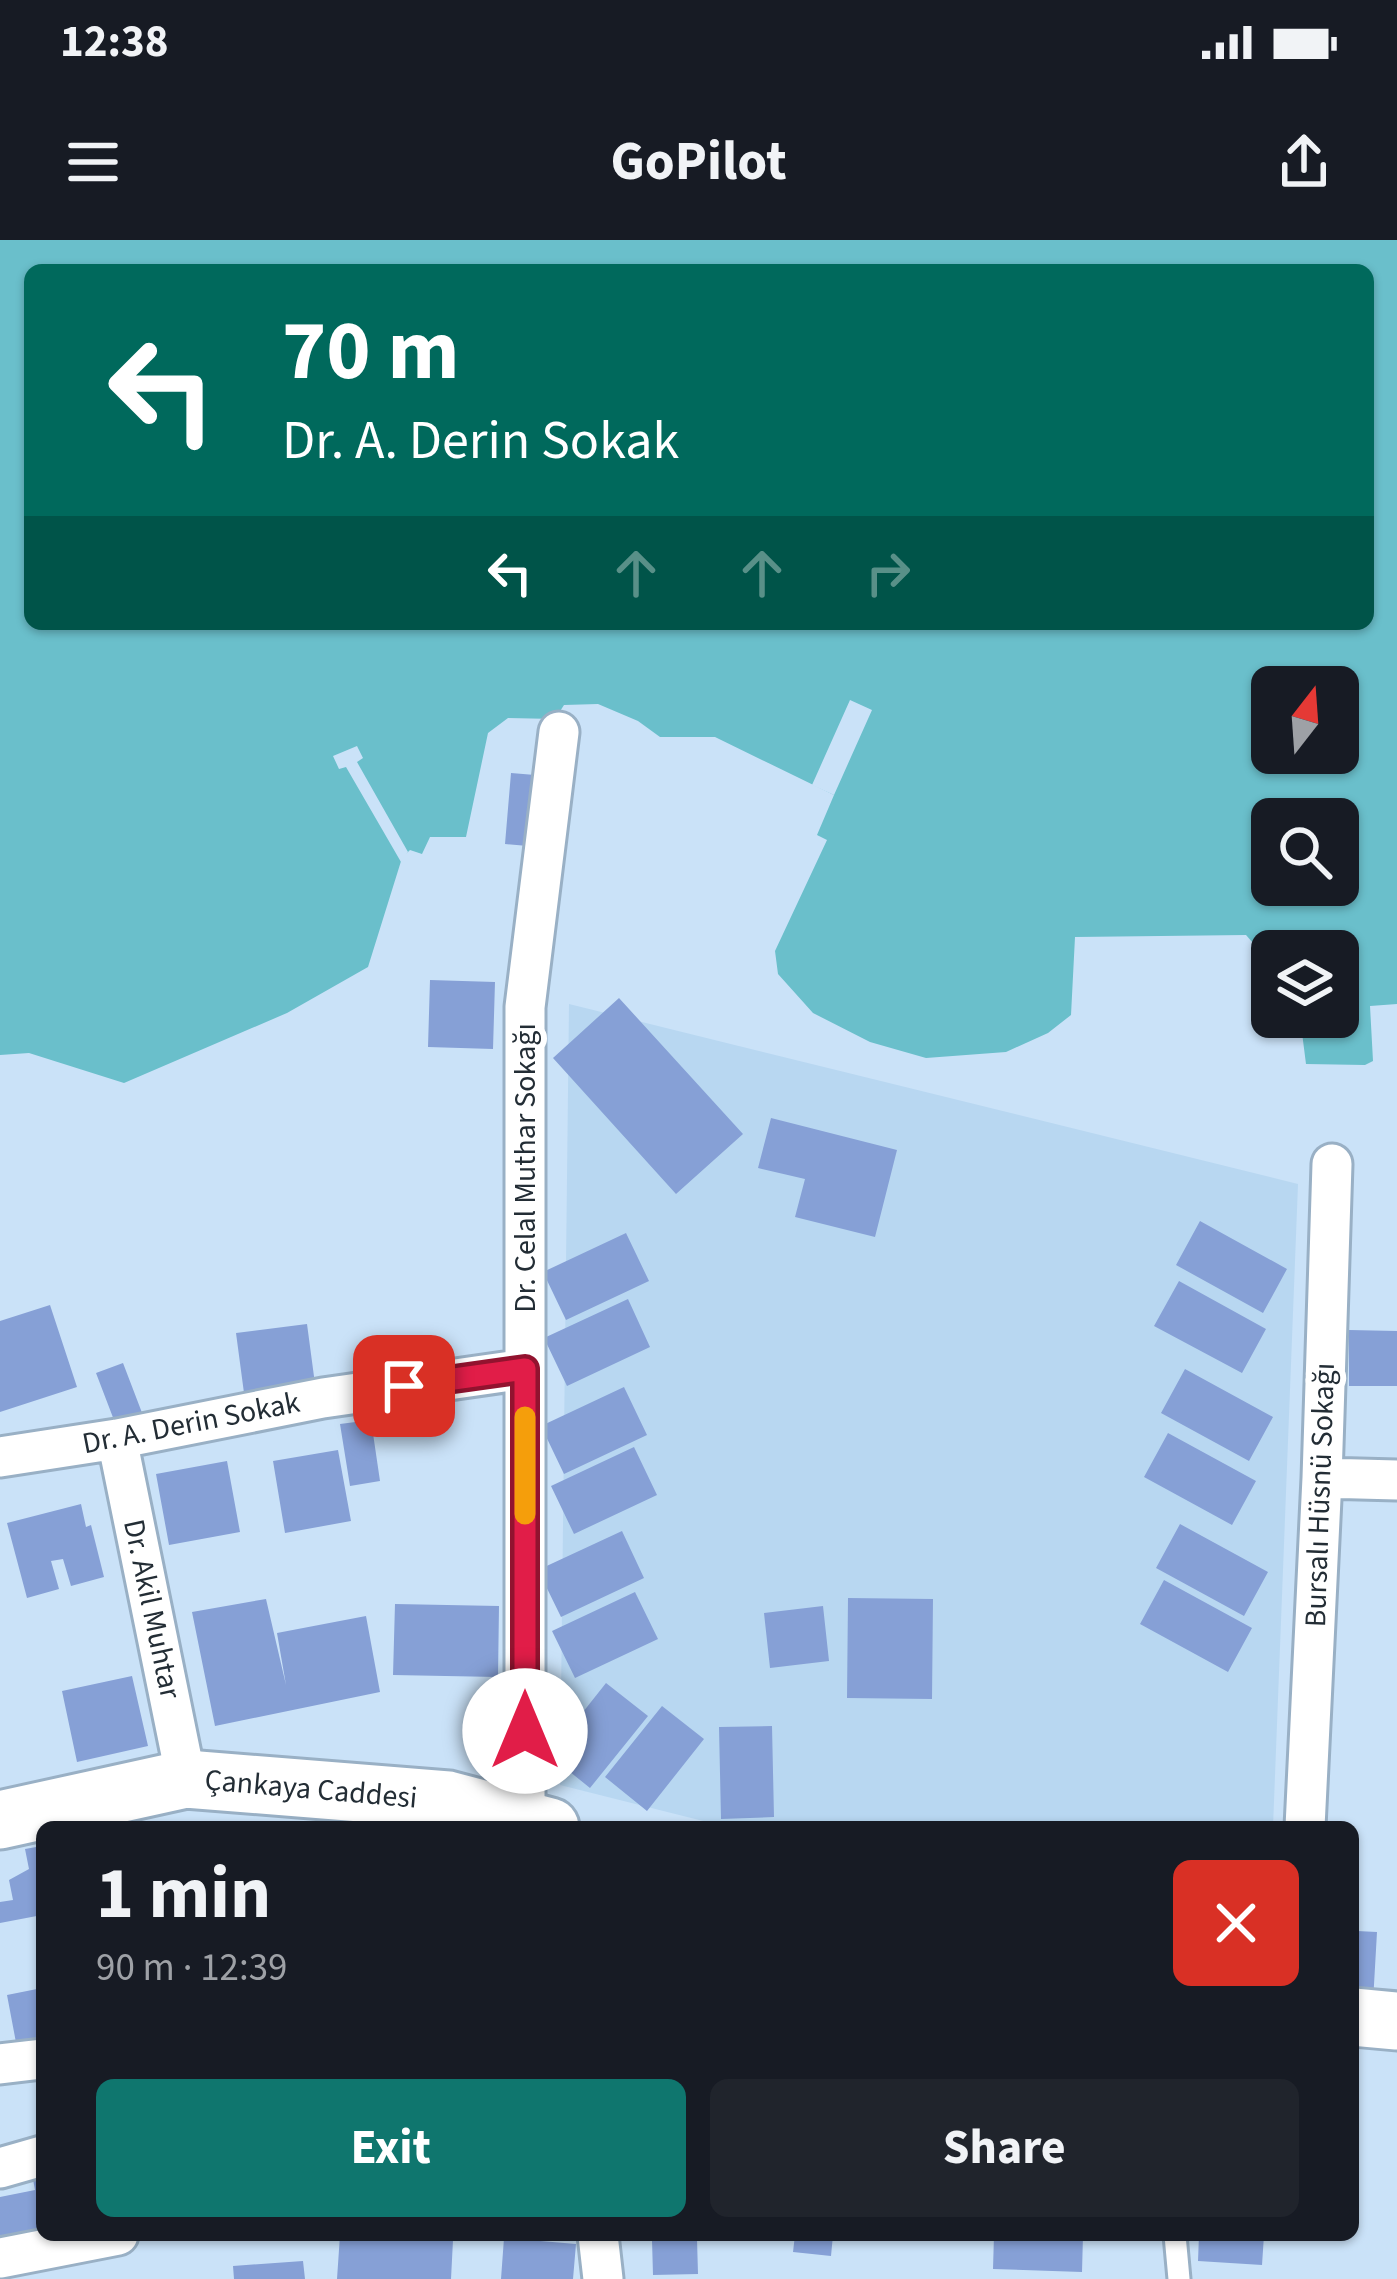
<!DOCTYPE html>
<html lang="en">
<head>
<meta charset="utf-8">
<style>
	:root { --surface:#171b24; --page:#20242c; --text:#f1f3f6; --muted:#9ea1a6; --accent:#0f766e }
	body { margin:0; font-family:"Source Sans 3",sans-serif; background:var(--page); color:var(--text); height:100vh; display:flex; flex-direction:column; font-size:45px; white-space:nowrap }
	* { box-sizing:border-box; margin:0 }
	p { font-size:39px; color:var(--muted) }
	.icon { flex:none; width:66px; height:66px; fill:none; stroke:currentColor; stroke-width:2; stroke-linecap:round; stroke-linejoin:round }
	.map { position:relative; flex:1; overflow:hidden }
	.sheet { position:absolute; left:36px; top:1581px; width:1323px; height:420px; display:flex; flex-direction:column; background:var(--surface); border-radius:18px; box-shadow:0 3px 9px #0004 }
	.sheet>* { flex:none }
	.banner { position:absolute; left:24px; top:24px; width:1350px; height:366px; border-radius:18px; box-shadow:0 3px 9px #0004; background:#00695c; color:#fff; overflow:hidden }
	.needle { width:78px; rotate:17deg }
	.controls { position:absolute; left:1251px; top:426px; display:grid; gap:24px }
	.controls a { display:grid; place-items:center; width:108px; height:108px; border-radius:18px; background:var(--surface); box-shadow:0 3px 9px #0004; font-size:60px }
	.pin { position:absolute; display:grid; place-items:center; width:102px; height:102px; color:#fff; margin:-51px; border-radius:24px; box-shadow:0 6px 18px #0006 }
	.me { position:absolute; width:132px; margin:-66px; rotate:0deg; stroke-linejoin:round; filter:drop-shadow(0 0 9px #0008) }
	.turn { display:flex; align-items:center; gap:42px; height:252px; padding:0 60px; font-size:54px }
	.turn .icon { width:156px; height:156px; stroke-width:2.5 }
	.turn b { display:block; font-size:84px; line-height:102px }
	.lanes { display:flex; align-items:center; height:114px; padding:0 60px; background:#0003; justify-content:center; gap:60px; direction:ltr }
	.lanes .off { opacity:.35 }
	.round { display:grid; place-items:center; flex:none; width:126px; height:126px; border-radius:18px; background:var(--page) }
	.headline { display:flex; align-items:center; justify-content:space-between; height:204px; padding:0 60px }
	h1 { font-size:72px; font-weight:700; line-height:90px }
	.primary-button { display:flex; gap:24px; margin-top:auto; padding:24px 60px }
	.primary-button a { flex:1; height:138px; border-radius:18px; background:var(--accent); color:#fff; font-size:48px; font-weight:700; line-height:138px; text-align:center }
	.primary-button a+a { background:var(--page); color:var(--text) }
	.status { display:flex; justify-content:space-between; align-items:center; height:84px; padding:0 60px; background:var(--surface); direction:ltr }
	.status svg { height:33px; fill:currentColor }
	header { display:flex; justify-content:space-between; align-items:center; height:156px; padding:0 60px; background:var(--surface); font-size:54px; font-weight:700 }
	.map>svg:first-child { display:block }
	.built { fill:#b8d7f1 }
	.water { fill:#6abfcb; fill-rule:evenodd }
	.pier { fill:#cae2f8 }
	.building { fill:#86a0d6 }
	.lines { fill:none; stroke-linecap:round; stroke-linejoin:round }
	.lane-casing { stroke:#99b0c5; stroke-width:27 }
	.street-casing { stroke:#99b0c5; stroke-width:45 }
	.secondary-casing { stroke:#99b0c5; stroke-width:63 }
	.lane { stroke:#fff; stroke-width:21 }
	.street { stroke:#fff; stroke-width:39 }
	.secondary { stroke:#fff; stroke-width:57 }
	.route-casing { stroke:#92132f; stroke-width:30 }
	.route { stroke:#e11d48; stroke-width:21 }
	.slow { stroke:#f59e0b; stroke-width:21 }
	.labels { text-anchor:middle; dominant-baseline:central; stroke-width:12; stroke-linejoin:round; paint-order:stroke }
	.street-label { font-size:30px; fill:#232d35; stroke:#fff }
</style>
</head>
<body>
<div class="status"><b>12:38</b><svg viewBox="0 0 49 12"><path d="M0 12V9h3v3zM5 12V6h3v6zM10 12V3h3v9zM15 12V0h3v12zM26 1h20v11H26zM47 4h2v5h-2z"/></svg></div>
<header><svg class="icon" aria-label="menu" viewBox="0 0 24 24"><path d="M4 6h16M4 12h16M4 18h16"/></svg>GoPilot<svg class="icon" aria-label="share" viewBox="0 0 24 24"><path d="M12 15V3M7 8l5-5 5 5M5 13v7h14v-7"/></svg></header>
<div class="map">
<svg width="1397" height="2039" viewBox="0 0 1397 2039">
	<rect width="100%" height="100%" fill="#cae2f8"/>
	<path class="built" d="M 569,764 L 1298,944 L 1273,1587 L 727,1587 L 560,1545 Z"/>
	<path class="water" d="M 0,0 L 1397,0 L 1397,764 L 1370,766 L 1373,821 L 1365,825 L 1306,824 L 1300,777 L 1338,777 L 1338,711 L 1260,711 L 1246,695 L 1075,697 L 1071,775 L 1048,793 L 1006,812 L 926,818 L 870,802 L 813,773 L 778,734 L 775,711 L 827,600 L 817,595 L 834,555 L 715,497 L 660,497 L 638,481 L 598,464 L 564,465 L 555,479 L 508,478 L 488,493 L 466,597 L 430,597 L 422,614 L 410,610 L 402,618 L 368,727 L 287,773 L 124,843 L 29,813 L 0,815 ZM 30,30 L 1368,30 L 1368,384 L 30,384 ZM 1272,447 L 1338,447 L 1338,513 L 1272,513 ZM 1272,579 L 1338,579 L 1338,645 L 1272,645 Z"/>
	<path class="pier" d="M 850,460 L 872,470 L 834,555 L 812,545 Z
		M 357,506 L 363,518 L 357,522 L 408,612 L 401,622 L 346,527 L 339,529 L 333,516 Z"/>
	<path class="building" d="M 511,533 L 535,535 L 528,606 L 505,604 Z
		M 430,740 L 495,742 L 493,809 L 428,807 Z
		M 619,758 L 743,894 L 676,954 L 553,818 Z
		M 771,878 L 897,910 L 875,997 L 795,977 L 805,939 L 758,928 Z
		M 1200,981 L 1287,1029 L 1263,1073 L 1176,1025 Z
		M 626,993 L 649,1041 L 566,1080 L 543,1032 Z
		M 1179,1041 L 1266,1089 L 1242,1133 L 1154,1086 Z
		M 628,1059 L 650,1107 L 567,1146 L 544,1098 Z
		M 50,1065 L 77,1147 L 0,1172 L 0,1081 Z
		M 307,1084 L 315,1144 L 244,1153 L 236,1093 Z
		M 1349,1090 L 1397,1091 L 1397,1146 L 1349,1146 Z
		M 123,1123 L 144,1178 L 117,1188 L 96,1133 Z
		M 1185,1129 L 1273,1177 L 1249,1221 L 1161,1173 Z
		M 624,1147 L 647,1195 L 564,1234 L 541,1186 Z
		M 371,1180 L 380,1241 L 350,1246 L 340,1184 Z
		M 1168,1193 L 1256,1241 L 1232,1285 L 1144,1237 Z
		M 634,1207 L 657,1255 L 574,1294 L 551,1246 Z
		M 338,1210 L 351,1281 L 285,1293 L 273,1221 Z
		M 227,1221 L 240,1292 L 169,1305 L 156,1234 Z
		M 81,1264 L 86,1287 L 91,1285 L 104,1337 L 71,1346 L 63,1319 L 51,1321 L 59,1349 L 27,1358 L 7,1283 Z
		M 1180,1284 L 1268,1332 L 1244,1376 L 1156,1328 Z
		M 622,1291 L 644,1338 L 561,1377 L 538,1330 Z
		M 1164,1340 L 1252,1388 L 1228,1432 L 1140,1384 Z
		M 635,1352 L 658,1399 L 575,1438 L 552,1391 Z
		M 848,1358 L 933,1359 L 932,1459 L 847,1458 Z
		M 266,1359 L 286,1445 L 277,1393 L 366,1376 L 380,1452 L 215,1486 L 192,1372 Z
		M 395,1364 L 499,1366 L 498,1437 L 393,1435 Z
		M 823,1366 L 829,1421 L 770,1428 L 764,1373 Z
		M 132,1436 L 148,1506 L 77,1522 L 62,1451 Z
		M 606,1443 L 648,1476 L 590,1548 L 549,1515 Z
		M 662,1466 L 704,1499 L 647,1571 L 605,1537 Z
		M 772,1486 L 774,1577 L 721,1579 L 719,1487 Z
		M 42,1606 L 42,1675 L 0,1683 L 0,1662 L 13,1660 L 9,1640 L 29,1629 L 25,1609 Z
		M 1353,1679 L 1358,1680 L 1357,1691 L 1377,1692 L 1373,1762 L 1353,1760 Z
		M 42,1748 L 42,1808 L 18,1813 L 7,1755 Z
		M 42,1932 L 42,1995 L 0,2007 L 0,1957 L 35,1950 L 32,1934 Z
		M 340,1995 L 453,2000 L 451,2039 L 337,2039 Z
		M 795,1995 L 833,1995 L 831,2016 L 793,2012 Z
		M 994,1995 L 1083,1995 L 1082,2032 L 993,2029 Z
		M 1199,1995 L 1264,1995 L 1262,2025 L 1198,2021 Z
		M 504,1998 L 576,2004 L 573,2039 L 501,2039 Z
		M 697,1999 L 698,2034 L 653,2035 L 652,2000 Z
		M 303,2021 L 305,2039 L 234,2039 L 233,2026 Z"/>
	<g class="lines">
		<defs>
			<path id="lane" d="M 1175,1995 L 1179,2039"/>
			<path id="street" d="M 117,1199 L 186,1539
				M 0,1217 L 117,1199 L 323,1158 L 525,1129
				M 1322,1238 L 1397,1240
				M 525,1582 L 525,767 L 559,492
				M 1305,1587 L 1322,1238 L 1332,924
				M 0,1824 L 42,1819
				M 0,1928 L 42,1916
				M 598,1995 L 603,2039
				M 0,2018 L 118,1995"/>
			<path id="secondary" d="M 0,1580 L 186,1539 L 448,1560 L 550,1587
				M 1353,1777 L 1397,1781"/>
		</defs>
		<use href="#lane" class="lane-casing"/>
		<use href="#street" class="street-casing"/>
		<use href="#secondary" class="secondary-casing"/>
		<use href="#lane" class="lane"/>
		<use href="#street" class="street"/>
		<use href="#secondary" class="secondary"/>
	</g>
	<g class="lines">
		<defs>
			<path id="route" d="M 404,1146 L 525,1129 L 525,1491"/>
		</defs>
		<use href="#route" class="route-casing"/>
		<use href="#route" class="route"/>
		<path class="slow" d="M 525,1177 L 525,1274"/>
	</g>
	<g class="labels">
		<g class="street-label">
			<text transform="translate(525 928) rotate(-90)">Dr. Celal Muthar Sokağı</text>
			<text transform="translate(191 1183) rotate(-11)">Dr. A. Derin Sokak</text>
			<text transform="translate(1320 1255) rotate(-88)">Bursalı Hüsnü Sokağı</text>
			<text transform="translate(152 1369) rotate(78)">Dr. Akil Muhtar</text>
			<text transform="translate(311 1549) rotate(5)">Çankaya Caddesi</text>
		</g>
	</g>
</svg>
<div class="controls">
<a><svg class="needle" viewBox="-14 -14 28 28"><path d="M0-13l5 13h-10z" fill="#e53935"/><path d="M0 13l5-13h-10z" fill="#9ea1a6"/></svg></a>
<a><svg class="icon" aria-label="search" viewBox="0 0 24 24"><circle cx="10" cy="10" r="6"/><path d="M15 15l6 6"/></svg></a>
<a><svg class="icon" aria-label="layers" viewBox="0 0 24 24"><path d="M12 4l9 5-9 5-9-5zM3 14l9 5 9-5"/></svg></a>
</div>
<div class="pin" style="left:404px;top:1146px;background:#d93025"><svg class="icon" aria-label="arrive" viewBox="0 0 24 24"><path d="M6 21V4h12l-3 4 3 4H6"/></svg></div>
<svg class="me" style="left:525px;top:1491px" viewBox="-20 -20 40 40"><circle r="19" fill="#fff"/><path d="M0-13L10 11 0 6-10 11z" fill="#e11d48"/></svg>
<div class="banner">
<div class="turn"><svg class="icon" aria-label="left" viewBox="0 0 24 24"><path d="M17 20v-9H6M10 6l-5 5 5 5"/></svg><div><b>70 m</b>Dr. A. Derin Sokak</div></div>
<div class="lanes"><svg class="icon" aria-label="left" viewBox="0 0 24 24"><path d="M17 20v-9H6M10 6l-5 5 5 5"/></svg><svg class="icon off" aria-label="ahead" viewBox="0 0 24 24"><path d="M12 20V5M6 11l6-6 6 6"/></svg><svg class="icon off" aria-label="ahead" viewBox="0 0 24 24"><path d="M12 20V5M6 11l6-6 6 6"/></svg><svg class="icon off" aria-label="right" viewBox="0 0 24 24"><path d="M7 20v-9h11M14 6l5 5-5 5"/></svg></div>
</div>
<section class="sheet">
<div class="headline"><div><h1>1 min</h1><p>90 m · 12:39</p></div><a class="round" style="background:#d93025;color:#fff"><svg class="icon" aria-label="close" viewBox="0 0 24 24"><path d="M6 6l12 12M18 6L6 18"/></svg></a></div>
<div class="primary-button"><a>Exit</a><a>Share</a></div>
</section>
</div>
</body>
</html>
